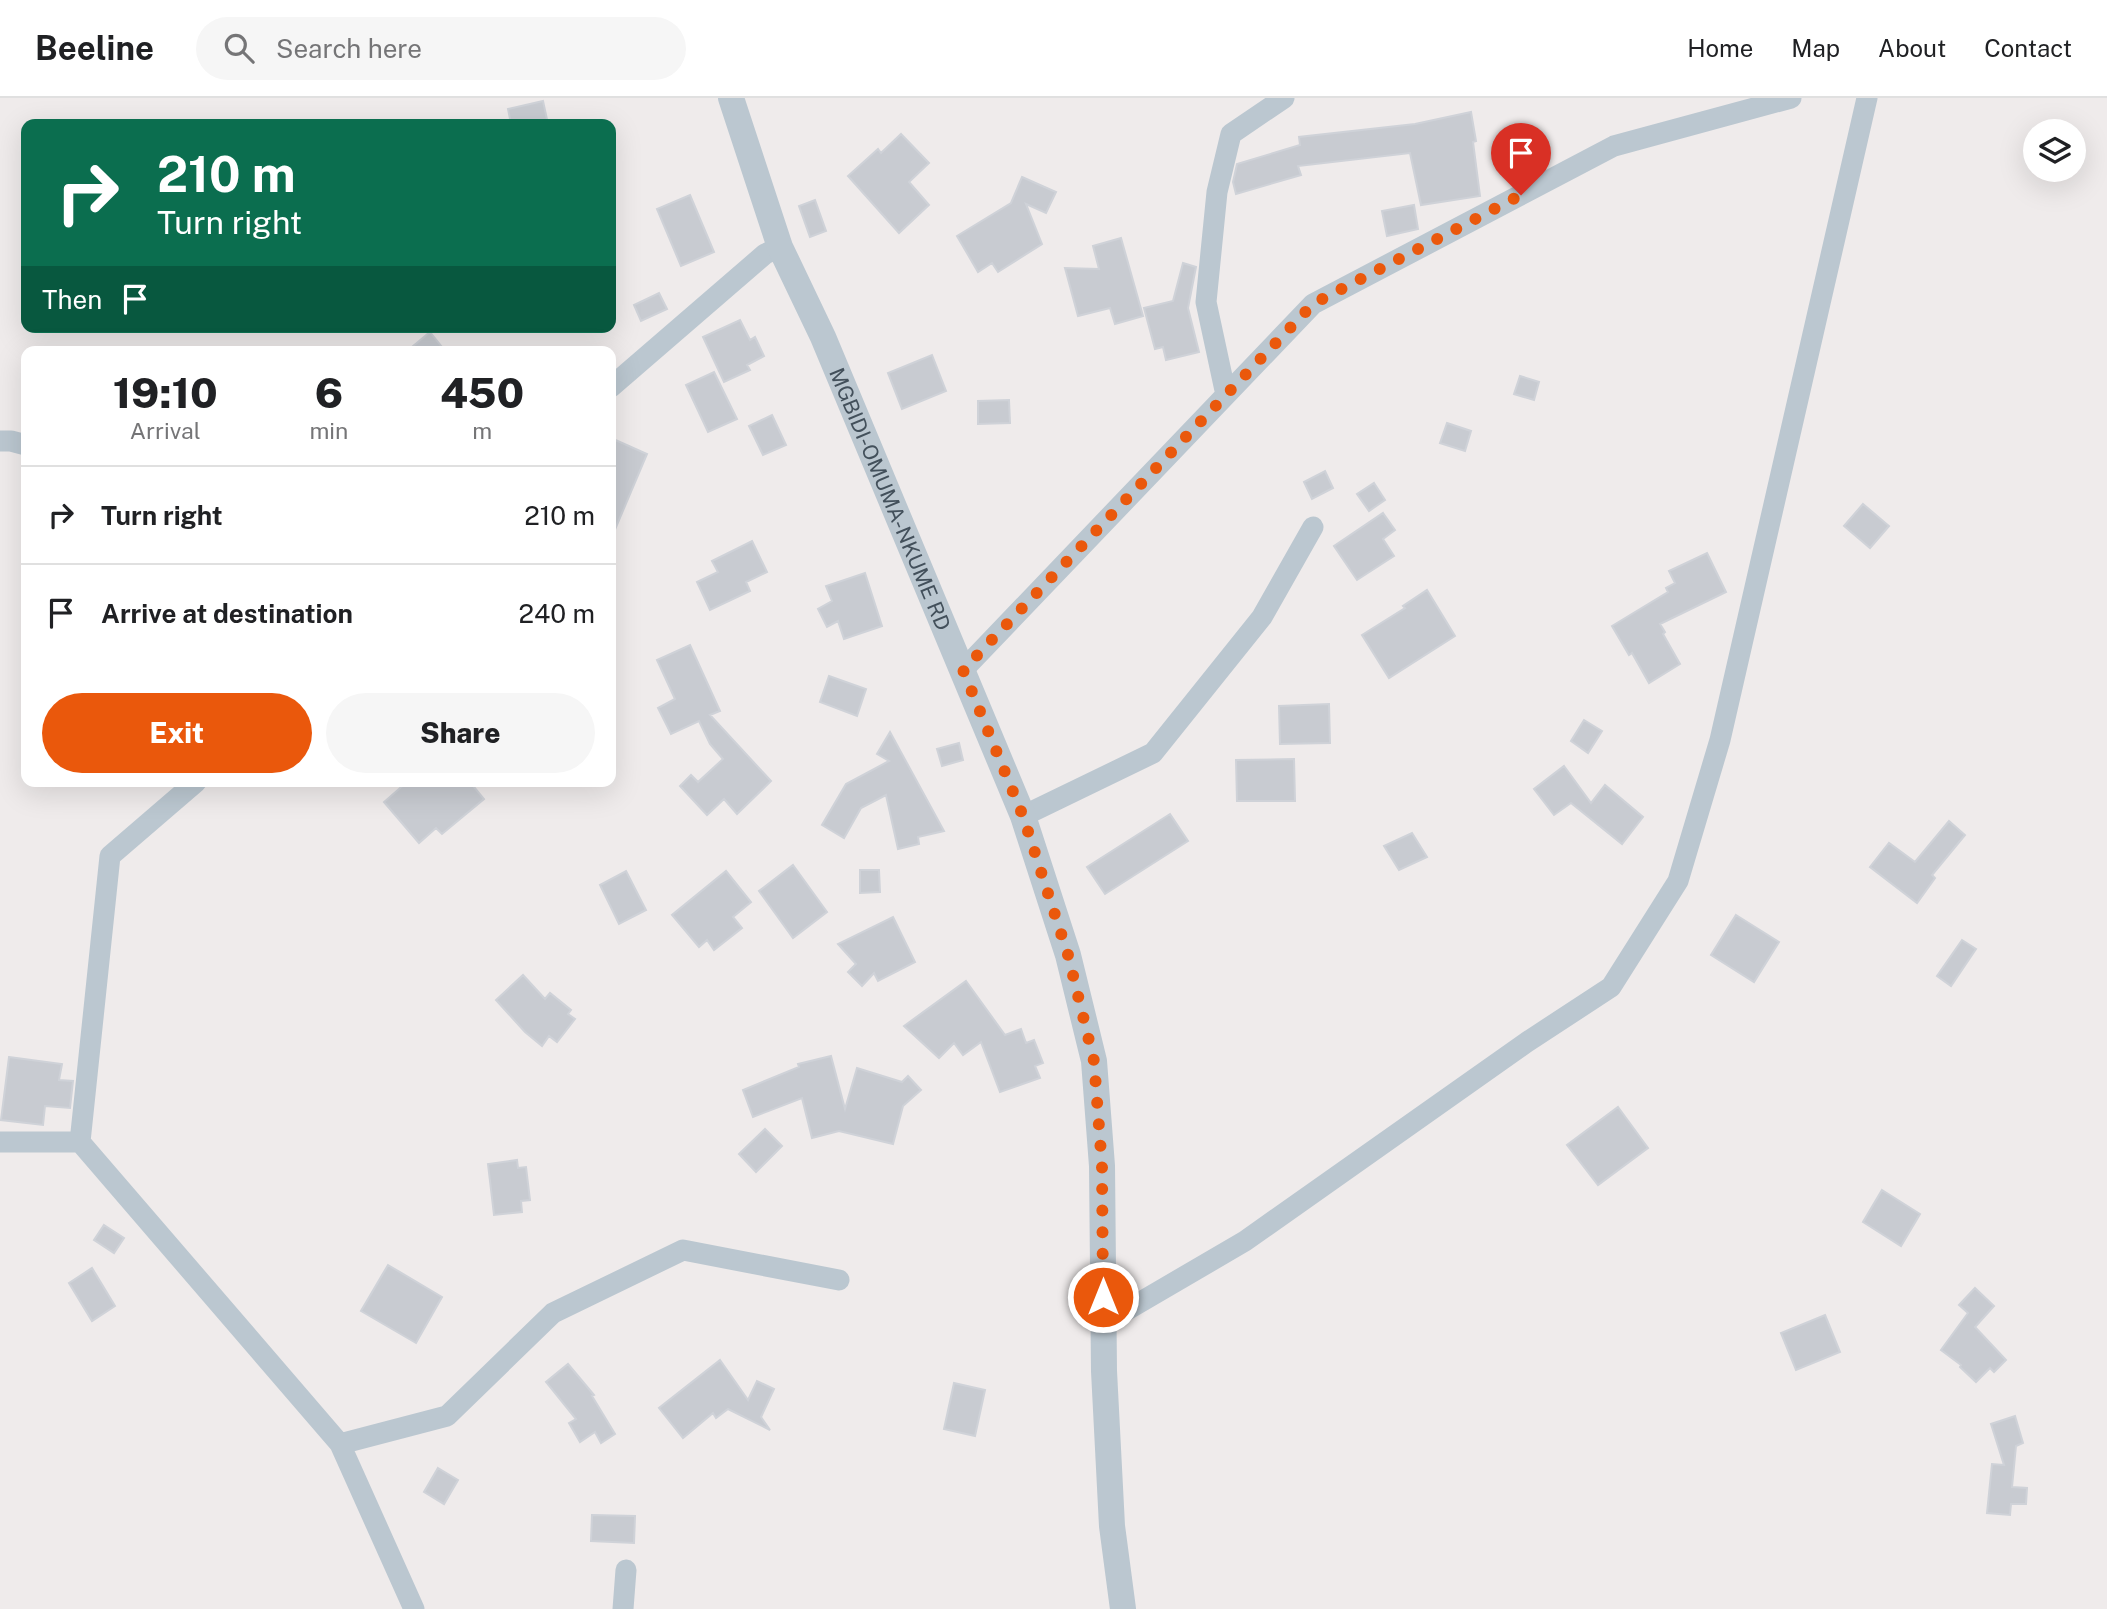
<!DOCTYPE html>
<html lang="en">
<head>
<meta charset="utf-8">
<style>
	:root { --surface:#fff; --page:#f6f6f6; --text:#202124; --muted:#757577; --line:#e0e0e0; --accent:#ea580c }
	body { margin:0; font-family:"Public Sans",sans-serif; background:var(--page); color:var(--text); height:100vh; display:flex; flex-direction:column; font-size:26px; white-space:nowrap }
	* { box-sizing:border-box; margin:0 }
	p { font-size:23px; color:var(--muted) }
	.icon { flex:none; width:38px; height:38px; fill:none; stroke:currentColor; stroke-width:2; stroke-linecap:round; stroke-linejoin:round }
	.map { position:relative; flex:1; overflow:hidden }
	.panel { position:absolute; left:21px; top:248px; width:595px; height:441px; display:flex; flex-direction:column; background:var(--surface); border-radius:14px; box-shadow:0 7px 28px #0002 }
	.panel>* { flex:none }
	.guide { position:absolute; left:21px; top:21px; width:595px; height:214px; border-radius:14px; box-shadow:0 7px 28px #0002; background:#0b6e4f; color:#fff; overflow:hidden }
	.buttons { position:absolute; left:2023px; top:21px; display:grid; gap:14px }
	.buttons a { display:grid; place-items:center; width:63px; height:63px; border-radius:50%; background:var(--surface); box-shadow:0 7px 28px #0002; font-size:35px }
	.pin { position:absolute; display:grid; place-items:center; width:60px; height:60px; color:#fff; margin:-72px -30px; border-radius:50% 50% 50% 0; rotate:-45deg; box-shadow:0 0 7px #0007 }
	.pin .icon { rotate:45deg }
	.me { position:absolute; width:77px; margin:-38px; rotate:0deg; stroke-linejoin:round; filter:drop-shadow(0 0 5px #0008) }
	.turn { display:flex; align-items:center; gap:24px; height:147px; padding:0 21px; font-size:32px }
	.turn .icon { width:91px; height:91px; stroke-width:2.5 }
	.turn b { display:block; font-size:49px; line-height:60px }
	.then { display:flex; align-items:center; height:66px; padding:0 21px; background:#0003; gap:14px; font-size:26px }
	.eta { display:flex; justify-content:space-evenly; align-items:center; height:119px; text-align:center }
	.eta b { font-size:42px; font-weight:800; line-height:49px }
	.button { display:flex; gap:14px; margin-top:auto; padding:14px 21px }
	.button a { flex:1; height:80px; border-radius:42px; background:var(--accent); color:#fff; font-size:28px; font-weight:800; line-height:80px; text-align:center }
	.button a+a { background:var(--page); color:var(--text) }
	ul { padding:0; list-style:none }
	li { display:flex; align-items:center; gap:21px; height:98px; padding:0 21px; border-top:2px solid var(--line) }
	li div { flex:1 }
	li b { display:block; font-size:26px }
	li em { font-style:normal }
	header { display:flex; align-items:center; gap:42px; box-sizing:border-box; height:98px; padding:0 35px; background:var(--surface); border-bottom:2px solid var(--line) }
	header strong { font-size:33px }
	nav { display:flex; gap:38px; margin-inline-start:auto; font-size:24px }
	.search { width:490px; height:63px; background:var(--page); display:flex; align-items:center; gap:18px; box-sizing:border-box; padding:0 24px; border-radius:38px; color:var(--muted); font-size:26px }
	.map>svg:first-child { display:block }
	.building { fill:#c8cbd1; stroke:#cfd2d8; stroke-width:2 }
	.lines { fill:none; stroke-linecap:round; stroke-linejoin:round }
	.minor { stroke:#bbc7d0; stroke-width:21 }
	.tertiary { stroke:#bbc7d0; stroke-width:26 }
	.route { stroke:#ea580c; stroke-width:12; stroke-dasharray:0 21.6 }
	.labels { text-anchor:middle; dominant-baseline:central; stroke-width:5; stroke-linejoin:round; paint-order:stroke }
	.street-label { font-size:21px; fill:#43505b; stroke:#fff }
</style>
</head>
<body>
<header>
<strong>Beeline</strong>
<div class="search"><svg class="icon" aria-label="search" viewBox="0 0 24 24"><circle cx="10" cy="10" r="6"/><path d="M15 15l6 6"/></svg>Search here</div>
<nav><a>Home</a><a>Map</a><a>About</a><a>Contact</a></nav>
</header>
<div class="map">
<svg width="2107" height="1511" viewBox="0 0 2107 1511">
	<rect width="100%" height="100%" fill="#efebeb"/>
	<path class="building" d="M 543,3 L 548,26 L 511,26 L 508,11 Z
		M 1471,14 L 1476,43 L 1473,44 L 1480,98 L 1421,107 L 1410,55 L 1298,68 L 1301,77 L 1236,96 L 1233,84 L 1237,66 L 1300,47 L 1299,39 L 1415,26 Z
		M 901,36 L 929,65 L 909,84 L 929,107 L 899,135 L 848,78 L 878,51 L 881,55 Z
		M 1022,79 L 1056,94 L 1046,115 L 1026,106 L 1042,146 L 998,174 L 992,165 L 978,174 L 957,138 L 1011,105 Z
		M 690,97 L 714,154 L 681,168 L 657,111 Z
		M 815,102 L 826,133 L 810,139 L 799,108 Z
		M 1414,107 L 1418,131 L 1387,138 L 1382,113 Z
		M 1121,140 L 1143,218 L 1115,226 L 1110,210 L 1078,218 L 1065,170 L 1099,171 L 1093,148 Z
		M 1183,165 L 1196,169 L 1188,210 L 1199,254 L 1166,262 L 1163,249 L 1155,251 L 1144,210 L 1173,203 Z
		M 659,195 L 667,211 L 641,223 L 634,207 Z
		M 740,222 L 750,242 L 755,239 L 764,258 L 747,267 L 750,272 L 724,284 L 703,239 Z
		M 430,234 L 446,254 L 406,254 Z
		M 932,257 L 946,293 L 902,311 L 888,275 Z
		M 714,274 L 737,321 L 708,334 L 686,287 Z
		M 1520,278 L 1539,284 L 1534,302 L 1514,296 Z
		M 1009,302 L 1010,325 L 978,326 L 978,303 Z
		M 772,317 L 786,347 L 763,357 L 749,328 Z
		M 1447,325 L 1471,333 L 1465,353 L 1440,345 Z
		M 611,340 L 647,356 L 611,441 Z
		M 1325,373 L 1333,390 L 1312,401 L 1304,384 Z
		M 1374,385 L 1385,402 L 1369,413 L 1357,396 Z
		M 1863,406 L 1889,428 L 1870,450 L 1844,428 Z
		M 1383,415 L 1395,432 L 1383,441 L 1394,458 L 1357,482 L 1334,448 Z
		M 752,443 L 767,474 L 746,484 L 750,493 L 710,512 L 697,484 L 718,474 L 712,463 Z
		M 1707,455 L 1726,494 L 1660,526 L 1665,534 L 1663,536 L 1680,566 L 1649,585 L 1632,555 L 1629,557 L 1612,528 L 1668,494 L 1666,490 L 1675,485 L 1669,473 Z
		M 865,475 L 882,528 L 844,541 L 838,523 L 827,529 L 818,511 L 832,503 L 826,488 Z
		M 1427,492 L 1455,538 L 1389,580 L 1362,537 L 1405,510 L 1403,508 Z
		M 690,547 L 720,613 L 710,617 L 771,683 L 737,716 L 724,701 L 707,717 L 680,688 L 691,677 L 698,684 L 723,661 L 710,646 L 699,623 L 671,636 L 658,610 L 675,601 L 657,562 Z
		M 829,578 L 866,591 L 857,618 L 820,604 Z
		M 1329,606 L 1330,645 L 1280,646 L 1279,608 Z
		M 1584,622 L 1602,633 L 1588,655 L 1571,643 Z
		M 890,634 L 944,733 L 918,739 L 919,746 L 898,751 L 886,697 L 861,710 L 844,740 L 822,727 L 846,686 L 889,663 L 877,656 Z
		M 959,645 L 963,662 L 942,668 L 937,651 Z
		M 1294,661 L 1295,703 L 1237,703 L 1236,662 Z
		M 1564,668 L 1591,705 L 1605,687 L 1643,719 L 1622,746 L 1571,705 L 1554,717 L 1534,691 Z
		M 407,684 L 470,684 L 484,701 L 442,736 L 436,730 L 419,745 L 384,704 Z
		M 1170,716 L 1188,743 L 1105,796 L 1087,769 Z
		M 1949,723 L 1965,737 L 1932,777 L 1935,780 L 1917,805 L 1870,769 L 1889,745 L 1915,764 Z
		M 1412,735 L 1427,759 L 1399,772 L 1384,748 Z
		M 793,767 L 827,814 L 793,840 L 759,793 Z
		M 860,772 L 879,772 L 880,794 L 860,795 Z
		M 626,773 L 646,812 L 619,826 L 600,787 Z
		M 726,773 L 751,804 L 733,819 L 742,830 L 714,852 L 707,842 L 699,849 L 672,817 Z
		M 1736,817 L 1779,844 L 1754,884 L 1711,857 Z
		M 893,819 L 915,864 L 878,883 L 874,875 L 862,888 L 848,874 L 856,866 L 838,846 Z
		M 1962,842 L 1976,851 L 1951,888 L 1937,878 Z
		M 523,877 L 545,901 L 550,895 L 571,912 L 568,916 L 575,921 L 557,944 L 549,938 L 542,948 L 525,934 L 496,902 Z
		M 966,883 L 1005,937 L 1021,931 L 1026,945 L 1034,942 L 1043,965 L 1035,968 L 1040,980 L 1000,994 L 981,944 L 963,957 L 954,945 L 939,960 L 904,928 Z
		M 831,958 L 845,1011 L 857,970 L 902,984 L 908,978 L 921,992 L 903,1008 L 893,1046 L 839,1033 L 812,1040 L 802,1000 L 753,1019 L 743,992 L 799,969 L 798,966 Z
		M 9,959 L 62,966 L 59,982 L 73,983 L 70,1010 L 45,1008 L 43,1027 L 1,1022 Z
		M 1618,1009 L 1648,1050 L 1598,1087 L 1567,1047 Z
		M 765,1031 L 782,1048 L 756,1074 L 739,1056 Z
		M 517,1062 L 518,1070 L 526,1069 L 530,1102 L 521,1103 L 522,1114 L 494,1117 L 488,1066 Z
		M 1882,1092 L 1920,1116 L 1901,1148 L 1863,1124 Z
		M 104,1127 L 124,1140 L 114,1155 L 94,1142 Z
		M 388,1167 L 442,1199 L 416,1245 L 361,1213 Z
		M 92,1170 L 115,1208 L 92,1223 L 69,1185 Z
		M 1975,1190 L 1994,1208 L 1975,1229 L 2006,1262 L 1994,1274 L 1990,1270 L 1976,1284 L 1960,1269 L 1961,1267 L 1941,1252 L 1968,1215 L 1959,1207 Z
		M 1825,1217 L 1840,1254 L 1796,1272 L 1781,1235 Z
		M 720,1262 L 748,1302 L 757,1283 L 774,1291 L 761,1319 L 770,1332 L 728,1311 L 716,1320 L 713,1315 L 683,1340 L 659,1310 Z
		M 568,1266 L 594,1297 L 592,1298 L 615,1336 L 601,1345 L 595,1334 L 580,1344 L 569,1325 L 576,1321 L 546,1284 Z
		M 954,1285 L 985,1292 L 975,1338 L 944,1331 Z
		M 2015,1318 L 2023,1345 L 2016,1348 L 2012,1389 L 2027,1390 L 2026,1406 L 2011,1406 L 2010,1417 L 1987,1415 L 1992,1366 L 2004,1367 L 1991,1326 Z
		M 438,1370 L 458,1382 L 444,1406 L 424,1394 Z
		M 592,1417 L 635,1418 L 634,1445 L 591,1443 Z"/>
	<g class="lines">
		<path class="minor" d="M 611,289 L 765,156 L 780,149
			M 1226,297 L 1206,204 L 1217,94 L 1231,36 L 1284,0
			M 0,343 L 11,343 L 26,347
			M 963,572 L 1313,206 L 1614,48 L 1791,0
			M 1023,718 L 1153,655 L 1262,519 L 1313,429
			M 0,1044 L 80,1044 L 110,758 L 196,684
			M 80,1044 L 340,1346 L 414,1511
			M 1103,1226 L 1245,1143 L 1527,944 L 1611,889 L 1678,783 L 1720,642 L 1867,0
			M 340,1346 L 447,1318 L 553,1215 L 683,1152 L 839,1182
			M 623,1511 L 626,1472"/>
		<path class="tertiary" id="s1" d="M 731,0 L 780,149 L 823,239 L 1023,718 L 1068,857 L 1094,963 L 1102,1068 L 1104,1273 L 1112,1428 L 1123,1511"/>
	</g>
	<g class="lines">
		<path class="route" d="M 1103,1199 L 1102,1068 L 1094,963 L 1068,857 L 1023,718 L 963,572 L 1313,206 L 1521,97"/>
	</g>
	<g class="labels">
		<g class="street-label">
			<text stroke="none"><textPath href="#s1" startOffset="432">MGBIDI-OMUMA-NKUME RD</textPath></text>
		</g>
	</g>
</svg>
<div class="buttons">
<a><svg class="icon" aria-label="layers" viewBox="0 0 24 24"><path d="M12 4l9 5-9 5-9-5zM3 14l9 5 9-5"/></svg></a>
</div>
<div class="pin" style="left:1521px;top:97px;background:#d93025"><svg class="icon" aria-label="arrive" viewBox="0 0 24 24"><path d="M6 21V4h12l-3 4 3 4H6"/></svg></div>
<svg class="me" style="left:1103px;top:1199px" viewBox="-20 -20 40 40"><circle r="17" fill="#ea580c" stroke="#fff" stroke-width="3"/><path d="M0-11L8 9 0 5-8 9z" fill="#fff"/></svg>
<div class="guide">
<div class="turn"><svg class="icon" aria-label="right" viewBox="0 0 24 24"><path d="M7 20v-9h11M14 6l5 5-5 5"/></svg><div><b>210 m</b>Turn right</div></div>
<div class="then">Then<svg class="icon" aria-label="arrive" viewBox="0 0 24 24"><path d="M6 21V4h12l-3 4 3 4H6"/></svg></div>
</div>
<section class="panel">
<div class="eta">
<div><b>19:10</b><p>Arrival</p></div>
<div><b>6</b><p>min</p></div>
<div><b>450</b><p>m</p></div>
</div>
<ul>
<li><svg class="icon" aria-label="right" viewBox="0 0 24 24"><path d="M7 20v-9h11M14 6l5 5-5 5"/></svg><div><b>Turn right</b></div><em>210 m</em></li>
<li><svg class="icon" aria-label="arrive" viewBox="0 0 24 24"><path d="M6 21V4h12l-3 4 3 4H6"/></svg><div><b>Arrive at destination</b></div><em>240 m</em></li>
</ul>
<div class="button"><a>Exit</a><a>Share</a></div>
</section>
</div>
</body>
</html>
